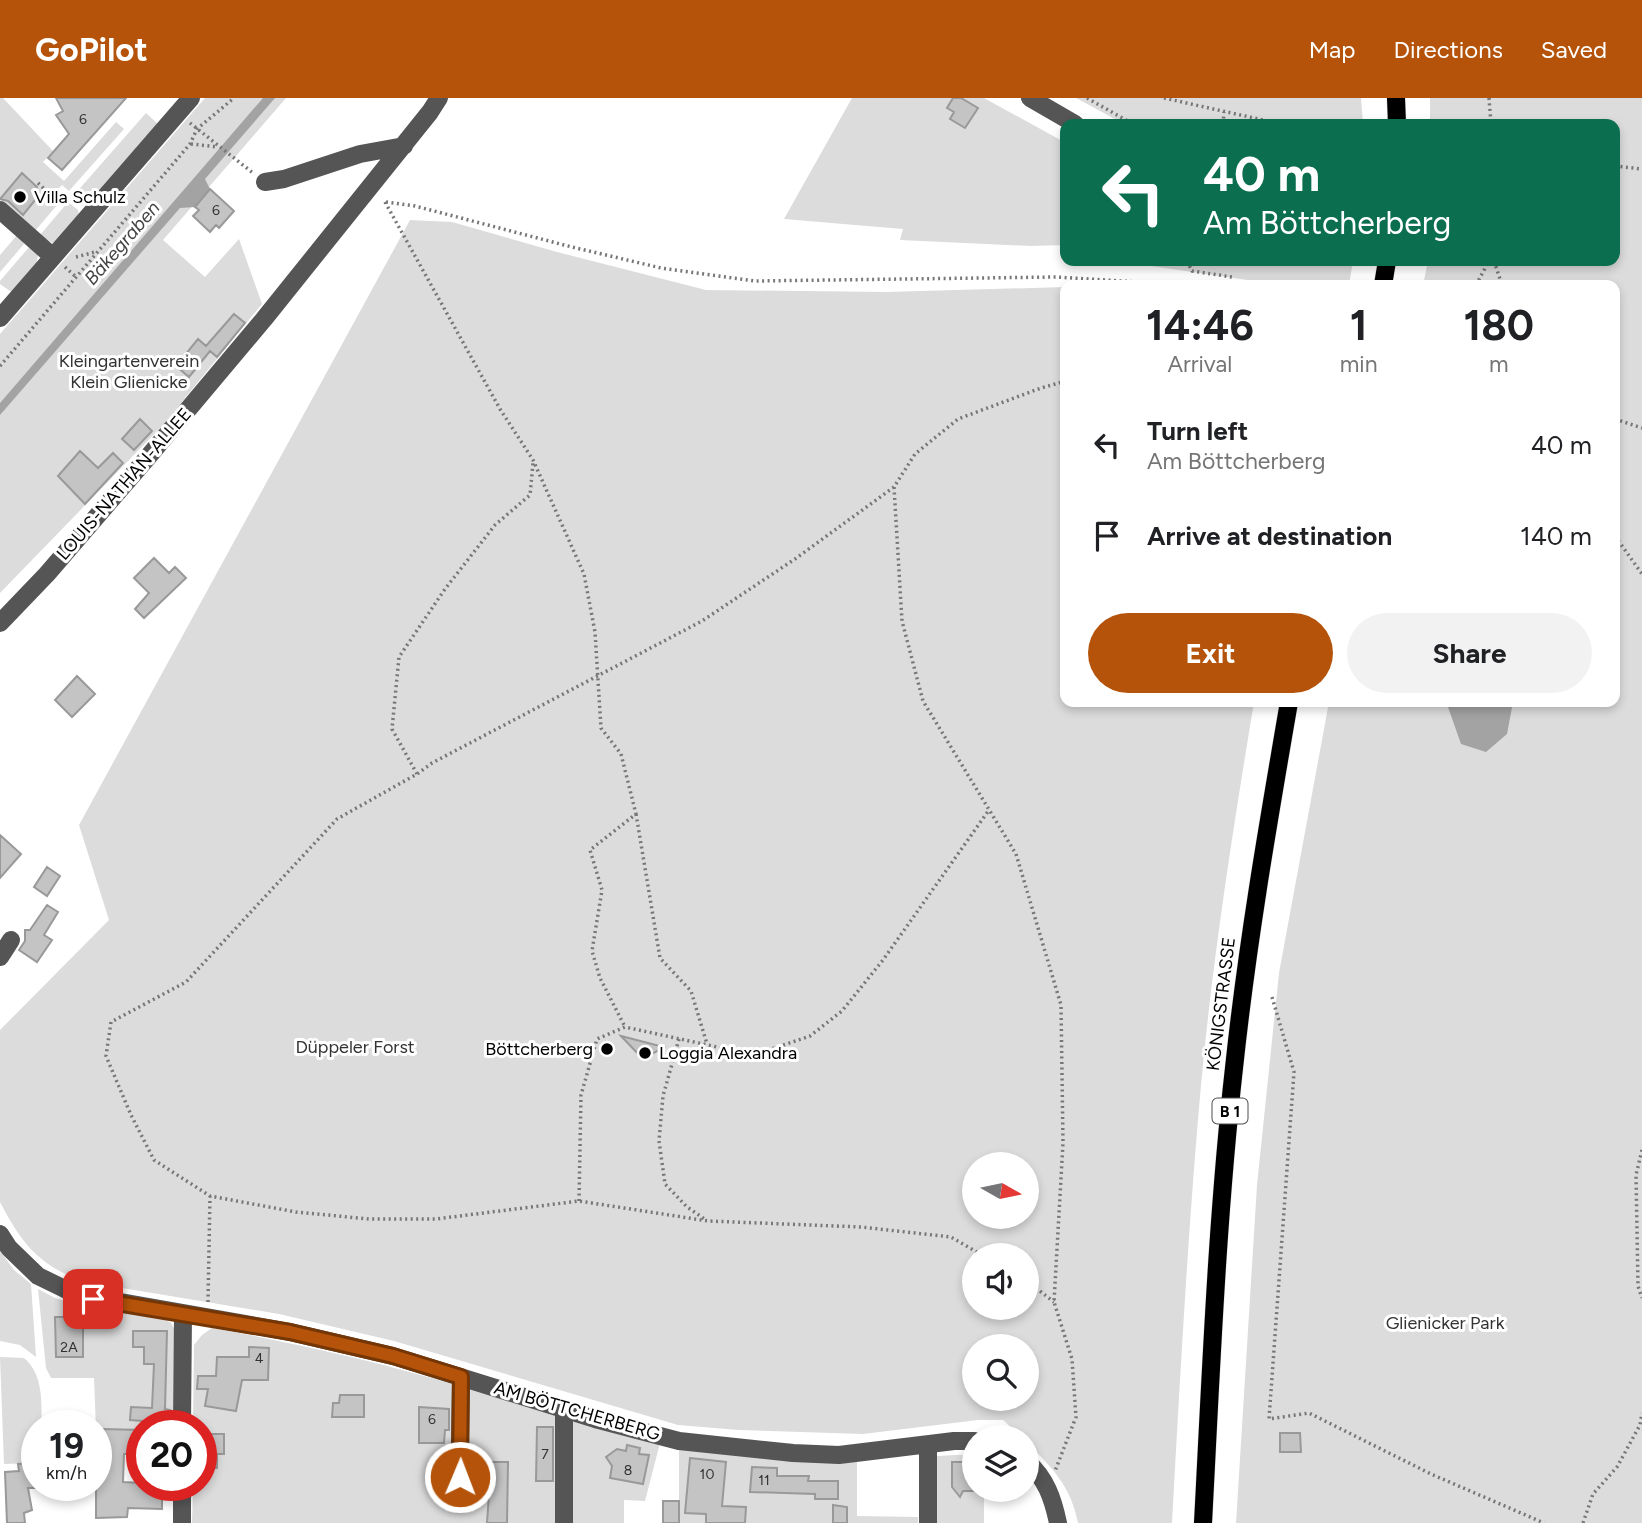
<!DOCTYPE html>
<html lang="en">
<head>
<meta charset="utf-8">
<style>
	:root { --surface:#fff; --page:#f2f2f2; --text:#202124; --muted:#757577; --accent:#b45309 }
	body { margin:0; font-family:Figtree,sans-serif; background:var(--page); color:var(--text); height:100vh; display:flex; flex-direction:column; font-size:26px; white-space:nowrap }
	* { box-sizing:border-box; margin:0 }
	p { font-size:23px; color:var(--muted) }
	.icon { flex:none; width:38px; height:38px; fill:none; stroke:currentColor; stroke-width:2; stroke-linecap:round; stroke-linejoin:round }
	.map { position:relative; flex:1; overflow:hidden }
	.drawer { position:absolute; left:1060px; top:182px; width:560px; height:427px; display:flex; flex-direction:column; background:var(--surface); border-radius:14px; box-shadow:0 4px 10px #0003 }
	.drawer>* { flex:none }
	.top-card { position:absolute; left:1060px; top:21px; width:560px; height:147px; border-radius:14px; box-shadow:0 4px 10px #0003; background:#0b6e4f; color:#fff; overflow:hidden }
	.needle { width:46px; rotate:99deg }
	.tools { position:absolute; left:962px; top:1054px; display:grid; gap:14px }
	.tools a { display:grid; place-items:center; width:77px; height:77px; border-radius:50%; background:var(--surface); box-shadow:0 4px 10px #0003; font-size:35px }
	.speed { position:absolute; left:21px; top:1312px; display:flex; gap:14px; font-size:35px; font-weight:700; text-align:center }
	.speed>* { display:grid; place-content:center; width:91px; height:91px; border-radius:50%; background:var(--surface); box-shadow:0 4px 10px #0003; line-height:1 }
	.speed small { font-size:18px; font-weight:400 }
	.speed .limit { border:10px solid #d22; background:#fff; color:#111 }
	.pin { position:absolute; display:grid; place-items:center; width:60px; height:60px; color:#fff; margin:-30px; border-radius:14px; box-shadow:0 4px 10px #0006 }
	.me { position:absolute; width:77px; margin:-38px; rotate:1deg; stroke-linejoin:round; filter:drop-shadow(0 0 5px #0008) }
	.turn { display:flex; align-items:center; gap:24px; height:147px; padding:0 28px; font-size:32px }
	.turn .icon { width:91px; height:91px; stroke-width:2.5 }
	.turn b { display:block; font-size:49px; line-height:60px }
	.eta { display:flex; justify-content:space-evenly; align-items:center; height:119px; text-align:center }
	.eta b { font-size:42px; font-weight:700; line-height:49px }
	.button { display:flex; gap:14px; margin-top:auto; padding:14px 28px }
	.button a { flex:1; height:80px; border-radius:42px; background:var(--accent); color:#fff; font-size:28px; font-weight:700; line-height:80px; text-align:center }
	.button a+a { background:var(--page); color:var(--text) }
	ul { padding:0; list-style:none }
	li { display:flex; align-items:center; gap:21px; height:91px; padding:0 28px }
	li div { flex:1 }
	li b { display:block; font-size:26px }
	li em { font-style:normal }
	header { display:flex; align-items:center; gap:42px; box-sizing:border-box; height:98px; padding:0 35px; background:var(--accent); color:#fff }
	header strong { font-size:33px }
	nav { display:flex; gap:38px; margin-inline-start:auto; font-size:24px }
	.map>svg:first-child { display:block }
	.green { fill:#dcdcdc; fill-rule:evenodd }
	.water { fill:#a3a3a3 }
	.building { fill:#c4c4c4; stroke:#999; stroke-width:2 }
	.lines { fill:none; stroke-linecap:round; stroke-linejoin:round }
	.major-casing { stroke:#dbdbdb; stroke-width:19 }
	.path { stroke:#777; stroke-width:3.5; stroke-dasharray:2 3.5; stroke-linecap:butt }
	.minor { stroke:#555; stroke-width:18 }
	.major { stroke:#000; stroke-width:18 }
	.route-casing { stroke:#753606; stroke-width:18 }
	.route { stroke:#b45309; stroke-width:12 }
	.poi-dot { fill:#000; stroke:#fff; stroke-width:2.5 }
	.labels { text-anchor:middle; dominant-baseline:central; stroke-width:6; stroke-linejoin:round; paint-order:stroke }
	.number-label { font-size:14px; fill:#313131 }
	.shield { fill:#fff; stroke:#4c4c4c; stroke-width:2 }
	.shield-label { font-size:16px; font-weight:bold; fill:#000 }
	.poi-label { font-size:18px; fill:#000; stroke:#fff; text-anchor:start }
	.park-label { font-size:18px; fill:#333; stroke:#fff }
	.street-label { font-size:18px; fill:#000; stroke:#fff }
	.water-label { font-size:19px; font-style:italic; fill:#444; stroke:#fff }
</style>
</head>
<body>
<header>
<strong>GoPilot</strong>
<nav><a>Map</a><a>Directions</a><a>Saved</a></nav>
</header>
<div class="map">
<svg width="1642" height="1425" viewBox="0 0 1642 1425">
	<rect width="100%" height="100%" fill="#fff"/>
	<path class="green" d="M 0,0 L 3,0 L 53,53 L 43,64 L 64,83 L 116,24 L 124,31 L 69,93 L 62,87 L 57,92 L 64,99 L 35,133 L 0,102 Z
		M 205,0 L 286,0 L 163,142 L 205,179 L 239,141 L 262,206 L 162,328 L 0,495 L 0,236 Z
		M 852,0 L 984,0 L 1066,45 L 1066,147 L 1030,148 L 900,142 L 903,131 L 784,121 Z
		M 1076,0 L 1361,0 L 1363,26 L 1124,26 Z
		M 1430,0 L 1642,0 L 1642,1425 L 1236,1425 L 1257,1087 L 1279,875 L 1329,604 L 1615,604 L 1615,187 L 1423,187 L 1428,163 L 1615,163 L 1615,26 L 1430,26 Z
		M 146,15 L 158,26 L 87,108 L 74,97 Z
		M 68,104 L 78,112 L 79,117 L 54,146 L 40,137 Z
		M 410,122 L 452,124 L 557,154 L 706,192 L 886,194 L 1066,189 L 1066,604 L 1254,604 C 1233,731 1213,858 1201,987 C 1188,1132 1180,1279 1172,1425 L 1078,1425 C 1071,1389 1053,1370 1027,1345 L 1027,1339 L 1021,1339 L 1003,1322 L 978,1322 L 863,1336 L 738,1332 L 678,1327 L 394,1243 L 279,1216 L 86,1184 C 41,1170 21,1145 0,1104 L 0,932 L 109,822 L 79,727 ZM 975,1066 L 1027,1066 L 1027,1118 L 975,1118 ZM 975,1157 L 1027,1157 L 1027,1209 L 975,1209 ZM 975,1248 L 1027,1248 L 1027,1300 L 975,1300 Z
		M 18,136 L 24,146 L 0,174 L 0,157 Z
		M 30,148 L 38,157 L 36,167 L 14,193 L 10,193 L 0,186 L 0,183 Z
		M 1137,163 L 1353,163 L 1349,187 L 1282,187 L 1137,166 Z
		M 0,1153 L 14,1172 L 31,1186 L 36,1259 L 20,1247 L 0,1243 Z
		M 38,1191 L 55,1200 L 81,1208 L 164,1221 L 171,1225 L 175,1232 L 174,1328 L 142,1328 L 142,1333 L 96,1331 L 94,1280 L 51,1280 L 46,1270 ZM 83,1219 L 83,1259 L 56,1259 L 56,1220 Z
		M 212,1230 C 295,1245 375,1263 456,1287 L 455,1413 L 464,1412 L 465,1289 L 571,1323 L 660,1345 L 645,1403 L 624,1402 L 624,1425 L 192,1425 L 193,1388 L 201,1388 L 201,1328 L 193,1328 L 194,1247 L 202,1237 Z
		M 0,1259 L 24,1260 C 44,1277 41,1304 42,1328 L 37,1328 L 37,1365 L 4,1366 Z
		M 679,1349 L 797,1363 L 857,1364 L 857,1418 L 918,1419 L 918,1425 L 679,1425 Z
		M 975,1356 L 975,1391 L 984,1391 L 984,1425 L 935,1425 L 937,1358 Z"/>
	<path class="water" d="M 263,0 L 275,0 L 205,81 L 210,91 L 195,109 L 180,110 L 0,317 L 0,305 Z
		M 1449,604 L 1513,604 L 1507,636 L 1486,654 L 1461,646 L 1448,609 Z"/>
	<path class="building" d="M 56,0 L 126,0 L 62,72 L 48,60 L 69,36 L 56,17 L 63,13 Z
		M 953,0 L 961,0 L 978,10 L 965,30 L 950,21 L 954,14 L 947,10 Z
		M 22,75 L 37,89 L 36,92 L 40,96 L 23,117 L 8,103 L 0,101 Z
		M 210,91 L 234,113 L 219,130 L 216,127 L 210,134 L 193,118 L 199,112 L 195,109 Z
		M 234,216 L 245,225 L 217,259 L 210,253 L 189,279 L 176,268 L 198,241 L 206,248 Z
		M 140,321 L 152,333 L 134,352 L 122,341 Z
		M 80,353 L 98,370 L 113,355 L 123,365 L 85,406 L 58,378 Z
		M 154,460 L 169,475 L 175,469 L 186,480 L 144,520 L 135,511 L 149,495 L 134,480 Z
		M 77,578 L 95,596 L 72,619 L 55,602 Z
		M 0,737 L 21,756 L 0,780 Z
		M 47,769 L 60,778 L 47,798 L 34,789 Z
		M 47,807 L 58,814 L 44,837 L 52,842 L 37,864 L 19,852 L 25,843 L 25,832 L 30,832 Z
		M 621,938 L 664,949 L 643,961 Z
		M 55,1219 L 83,1219 L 83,1259 L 56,1259 Z
		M 133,1233 L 167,1233 L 165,1311 L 170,1312 L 169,1325 L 130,1322 L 131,1309 L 152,1310 L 154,1266 L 144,1266 L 144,1249 L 133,1249 Z
		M 249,1249 L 269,1250 L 268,1282 L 242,1282 L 236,1313 L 205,1308 L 208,1291 L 197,1291 L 198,1278 L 216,1278 L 217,1259 L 249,1259 Z
		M 340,1297 L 364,1297 L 364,1319 L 332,1319 L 333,1305 L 339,1305 Z
		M 419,1309 L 449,1311 L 449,1332 L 445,1332 L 444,1345 L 419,1345 Z
		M 537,1329 L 553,1329 L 553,1383 L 536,1383 Z
		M 102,1331 L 142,1332 L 142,1356 L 124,1356 L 123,1384 L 142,1385 L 142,1388 L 162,1388 L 162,1411 L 128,1410 L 127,1419 L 96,1420 L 96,1363 L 101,1362 Z
		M 1280,1335 L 1300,1335 L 1301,1354 L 1280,1354 Z
		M 201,1336 L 224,1336 L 224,1356 L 217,1356 L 217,1370 L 201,1370 Z
		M 627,1347 L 640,1350 L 639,1356 L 649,1357 L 643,1386 L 610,1380 L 612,1368 L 606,1359 L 617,1351 L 626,1353 Z
		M 690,1360 L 726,1364 L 722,1408 L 746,1409 L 745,1425 L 706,1425 L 706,1416 L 685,1415 Z
		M 492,1364 L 508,1364 L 507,1425 L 487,1425 L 489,1396 L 476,1396 L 476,1372 L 492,1372 Z
		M 952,1364 L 975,1364 L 975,1393 L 963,1393 L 960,1399 L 952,1389 Z
		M 35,1365 L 36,1390 L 28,1390 L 32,1412 L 24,1415 L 25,1425 L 7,1425 L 5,1374 L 19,1373 L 18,1366 Z
		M 752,1369 L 777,1370 L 777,1378 L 809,1378 L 808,1383 L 838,1383 L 838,1401 L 815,1401 L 815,1396 L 750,1394 Z
		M 663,1403 L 679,1403 L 679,1425 L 663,1425 Z
		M 833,1407 L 847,1409 L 847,1425 L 833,1425 Z"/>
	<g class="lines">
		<defs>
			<path id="major" d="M 1396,0 L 1397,26
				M 1383,187 L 1387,163
				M 1203,1425 C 1211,1274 1217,1121 1234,970 C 1247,847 1268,726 1289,604"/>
		</defs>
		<use href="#major" class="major-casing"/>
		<path class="path" d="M 1087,0 L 1133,26
			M 1164,0 L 1281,26
			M 1489,0 L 1491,26
			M 190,25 L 253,75
			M 1223,26 L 1224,14
			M 191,46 L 218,49
			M 1615,68 L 1642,71
			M 38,85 L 61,107
			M 385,104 L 500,311 L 533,362 L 584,476 L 595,534 L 601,630 L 621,656 L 636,716 L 590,752 L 602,792 L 592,853 L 600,880 L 625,929
			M 386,104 L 415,108 L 572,149 L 661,170 L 755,183 L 1056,179 L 1187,187
			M 76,159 L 95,154
			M 1187,163 L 1192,173 L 1232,179 L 1233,187
			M 1494,163 L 1502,187
			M 1224,167 L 1224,163
			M 65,169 L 76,179
			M 1476,187 L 1489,163
			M 0,268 L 190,46 L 197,31 L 234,0
			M 1615,321 L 1642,330
			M 894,389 L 902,523 L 923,603 L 1016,756 L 1061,907 L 1063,1045 L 1054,1204 L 1072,1261 L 1076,1319 L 1055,1373
			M 1615,438 L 1642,476
			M 417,676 L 392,631 L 399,559 L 445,491 L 495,427 L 530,397 L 533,365
			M 636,716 L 660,860 L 691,893 L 707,946
			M 1272,899 L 1294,974 L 1269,1321 L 1309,1315 L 1431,1376 L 1544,1425
			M 679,941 L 663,998 L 659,1043 L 665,1086 L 687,1109 L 706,1122
			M 1642,1052 L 1636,1077 L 1638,1188 L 1642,1200
			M 579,1103 L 581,997 L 597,941 L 625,929 L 754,957 L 810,938 L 842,913 L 883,862 L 989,712
			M 982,1157 L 951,1139 L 861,1129 L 708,1123 L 579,1103 L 436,1121 L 369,1121 L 296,1114 L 210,1098 L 154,1062 L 131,1017 L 106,958 L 111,924 L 186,884 L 337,721 L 417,676 L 432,665 L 702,523 L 795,461 L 894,389 L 915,356 L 958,321 L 1041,290 L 1066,283
			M 1027,1183 L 1054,1204
			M 208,1204 L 210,1098
			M 1583,1425 L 1593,1396 L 1617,1369 L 1640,1327 L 1642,1315"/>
		<path class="minor" d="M 1030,0 L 1075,26
			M 265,84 L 284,81 L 360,56 L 404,48
			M 0,112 L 52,158
			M 0,220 L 191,0
			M 0,525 L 47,476 L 148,359 L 264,221 L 430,14 L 439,0
			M 0,859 L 11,842
			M 0,1136 L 9,1150 L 38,1178 L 75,1196 L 290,1234 L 393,1258 L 595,1321 L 679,1343 L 793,1355 L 839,1357 L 954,1343 L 975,1343
			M 182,1328 L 183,1216
			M 928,1347 L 928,1425
			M 1027,1364 C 1046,1380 1053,1401 1058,1425
			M 459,1404 L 461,1279
			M 182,1425 L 182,1388
			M 564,1425 L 564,1311"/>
		<use href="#major" class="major"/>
	</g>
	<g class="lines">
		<defs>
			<path id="route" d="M 93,1201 L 290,1234 L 393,1258 L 461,1279 L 460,1379"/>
		</defs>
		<use href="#route" class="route-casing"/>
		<use href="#route" class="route"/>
	</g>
	<g class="poi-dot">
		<circle cx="20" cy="99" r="7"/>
		<circle cx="607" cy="951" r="7"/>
		<circle cx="645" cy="955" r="7"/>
	</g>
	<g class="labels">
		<g class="number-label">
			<text x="83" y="21">6</text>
			<text x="216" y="112">6</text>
			<text x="69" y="1249">2A</text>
			<text x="259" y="1260">4</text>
			<text x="432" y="1321">6</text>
			<text x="545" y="1356">7</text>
			<text x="628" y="1372">8</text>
			<text x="707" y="1376">10</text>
			<text x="764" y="1382">11</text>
		</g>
		<rect class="shield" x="1212.5" y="1000.5" width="35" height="25" rx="5"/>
		<g class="shield-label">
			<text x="1230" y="1013">B 1</text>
		</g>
		<g class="poi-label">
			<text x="34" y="99">Villa Schulz</text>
			<text x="593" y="951" text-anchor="end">Böttcherberg</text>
			<text x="659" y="955">Loggia Alexandra</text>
		</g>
		<g class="park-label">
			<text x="129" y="263">Kleingartenverein<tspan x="129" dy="21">Klein Glienicke</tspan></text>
			<text x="355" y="949">Düppeler Forst</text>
			<text x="1445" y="1225">Glienicker Park</text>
		</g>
		<g class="street-label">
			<text transform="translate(124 386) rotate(-49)">LOUIS-NATHAN-ALLEE</text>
			<text transform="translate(1221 906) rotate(-83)">KÖNIGSTRASSE</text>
			<text transform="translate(577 1313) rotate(16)">AM BÖTTCHERBERG</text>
		</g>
		<g class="water-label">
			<text transform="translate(122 145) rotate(-49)">Bäkegraben</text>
		</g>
	</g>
</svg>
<div class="tools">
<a><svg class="needle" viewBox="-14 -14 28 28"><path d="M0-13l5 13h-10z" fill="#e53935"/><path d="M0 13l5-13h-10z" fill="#757577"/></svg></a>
<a><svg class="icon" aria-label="sound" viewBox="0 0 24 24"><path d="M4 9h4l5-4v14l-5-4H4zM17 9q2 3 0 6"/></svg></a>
<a><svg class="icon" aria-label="search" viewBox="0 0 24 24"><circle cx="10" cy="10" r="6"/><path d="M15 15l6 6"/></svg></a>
<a><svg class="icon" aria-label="layers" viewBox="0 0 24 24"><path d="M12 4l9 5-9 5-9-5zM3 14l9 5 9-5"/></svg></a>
</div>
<div class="speed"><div>19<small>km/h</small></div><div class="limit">20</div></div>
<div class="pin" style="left:93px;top:1201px;background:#d93025"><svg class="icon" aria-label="arrive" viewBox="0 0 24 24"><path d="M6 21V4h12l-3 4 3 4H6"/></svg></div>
<svg class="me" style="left:460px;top:1379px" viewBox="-20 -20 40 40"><circle r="17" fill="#b45309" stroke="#fff" stroke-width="3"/><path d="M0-11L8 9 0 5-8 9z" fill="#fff"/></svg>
<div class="top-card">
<div class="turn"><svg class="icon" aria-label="left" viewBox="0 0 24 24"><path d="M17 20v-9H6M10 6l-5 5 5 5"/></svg><div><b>40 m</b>Am Böttcherberg</div></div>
</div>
<section class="drawer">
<div class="eta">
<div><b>14:46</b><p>Arrival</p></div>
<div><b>1</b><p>min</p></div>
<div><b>180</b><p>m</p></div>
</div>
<ul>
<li><svg class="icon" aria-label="left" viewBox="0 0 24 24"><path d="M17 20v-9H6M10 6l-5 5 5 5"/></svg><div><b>Turn left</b><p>Am Böttcherberg</p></div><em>40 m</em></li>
<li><svg class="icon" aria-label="arrive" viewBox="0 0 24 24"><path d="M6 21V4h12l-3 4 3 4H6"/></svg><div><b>Arrive at destination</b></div><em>140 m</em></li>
</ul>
<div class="button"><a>Exit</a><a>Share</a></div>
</section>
</div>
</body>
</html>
